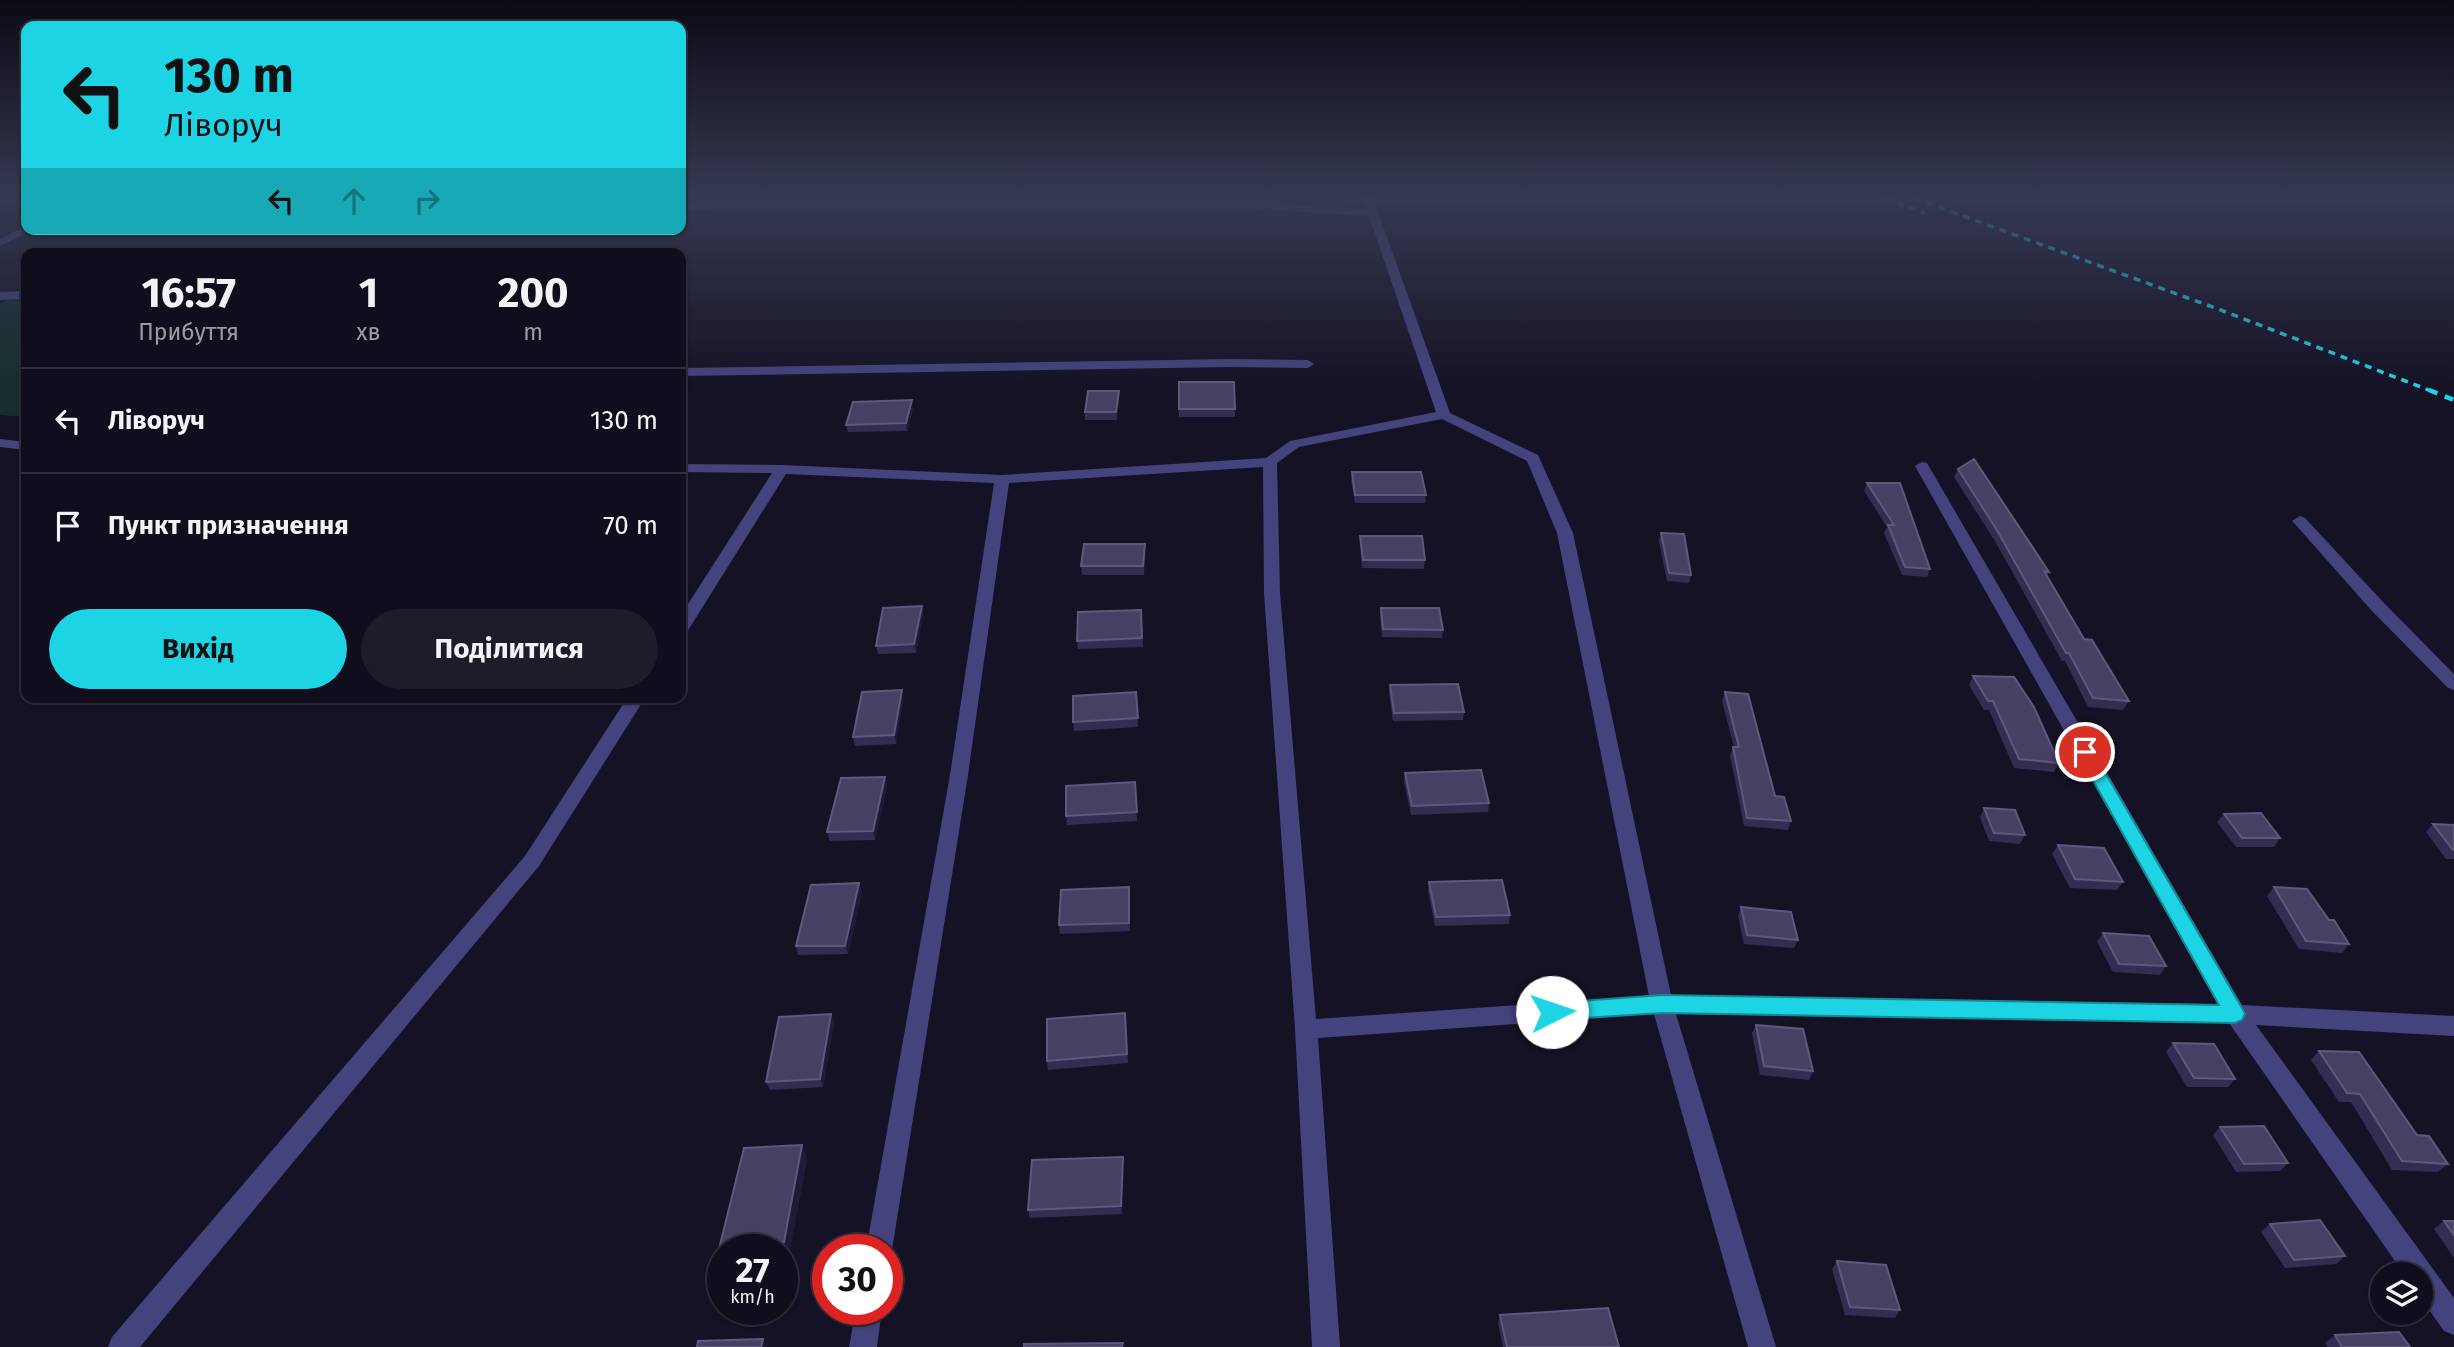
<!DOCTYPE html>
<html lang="uk">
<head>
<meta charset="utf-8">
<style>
	:root { --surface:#100e1c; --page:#1e1c29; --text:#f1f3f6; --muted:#9c9ca3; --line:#302e3b; --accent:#1dd4e4 }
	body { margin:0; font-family:"Fira Sans",sans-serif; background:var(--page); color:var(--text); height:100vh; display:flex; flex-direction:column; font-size:26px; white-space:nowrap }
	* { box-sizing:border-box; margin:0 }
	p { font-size:23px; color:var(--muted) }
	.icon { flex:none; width:38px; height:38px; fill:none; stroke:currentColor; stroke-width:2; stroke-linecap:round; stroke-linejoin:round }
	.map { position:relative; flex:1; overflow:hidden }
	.sheet { position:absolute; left:21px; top:248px; width:665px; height:455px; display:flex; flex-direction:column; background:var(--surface); border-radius:14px; box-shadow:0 2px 5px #0004,0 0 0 2px var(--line) }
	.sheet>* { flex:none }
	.hud { position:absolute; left:21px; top:21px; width:665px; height:214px; border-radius:14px; box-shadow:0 2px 5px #0004,0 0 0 2px var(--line); background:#1dd4e4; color:#111; overflow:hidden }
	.tools { position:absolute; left:2370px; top:1262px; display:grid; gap:14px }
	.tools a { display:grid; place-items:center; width:63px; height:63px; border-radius:50%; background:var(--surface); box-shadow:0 2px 5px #0004,0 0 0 2px var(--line); font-size:35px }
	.speed { position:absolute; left:707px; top:1234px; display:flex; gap:14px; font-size:35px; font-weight:700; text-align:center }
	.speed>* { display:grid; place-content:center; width:91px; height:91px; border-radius:50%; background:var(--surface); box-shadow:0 2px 5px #0004,0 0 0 2px var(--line); line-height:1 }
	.speed small { font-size:18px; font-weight:400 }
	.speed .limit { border:10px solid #d22; background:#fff; color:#111 }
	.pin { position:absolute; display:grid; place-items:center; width:60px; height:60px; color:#fff; margin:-30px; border:4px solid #fff; border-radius:50%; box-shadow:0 2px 7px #0007 }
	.me { position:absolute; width:77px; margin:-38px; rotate:86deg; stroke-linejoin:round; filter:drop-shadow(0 0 5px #0008) }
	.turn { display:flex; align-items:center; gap:24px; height:147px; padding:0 28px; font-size:32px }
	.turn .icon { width:91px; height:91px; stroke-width:2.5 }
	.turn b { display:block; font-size:49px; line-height:60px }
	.lanes { display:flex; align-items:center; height:66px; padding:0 28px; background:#0003; justify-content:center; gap:35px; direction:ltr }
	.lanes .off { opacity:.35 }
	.eta { display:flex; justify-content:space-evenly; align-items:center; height:119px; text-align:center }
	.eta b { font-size:42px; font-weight:700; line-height:49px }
	.button { display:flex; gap:14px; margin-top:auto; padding:14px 28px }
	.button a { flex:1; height:80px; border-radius:42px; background:var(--accent); color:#111; font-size:28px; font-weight:700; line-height:80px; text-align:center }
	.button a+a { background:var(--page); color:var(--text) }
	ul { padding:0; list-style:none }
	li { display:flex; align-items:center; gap:21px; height:105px; padding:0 28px; border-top:2px solid var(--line) }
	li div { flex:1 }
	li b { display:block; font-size:26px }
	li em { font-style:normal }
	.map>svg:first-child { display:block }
	.green { fill:#162e2d }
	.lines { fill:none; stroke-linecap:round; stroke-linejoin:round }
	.minor { fill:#44437e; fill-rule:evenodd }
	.rail-far1 { stroke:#1dd4e4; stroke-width:3.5; stroke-dasharray:7 6; stroke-linecap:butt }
	.rail { stroke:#1dd4e4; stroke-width:4.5; stroke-dasharray:9 8; stroke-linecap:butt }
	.wall { fill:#342d51 }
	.shaded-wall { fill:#201a38 }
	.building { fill:#464063; stroke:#5e587b; stroke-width:2 }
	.route { fill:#1dd4e4; stroke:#138a94; stroke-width:2 }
</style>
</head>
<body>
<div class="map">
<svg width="2454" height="1347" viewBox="0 0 2454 1347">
	<rect width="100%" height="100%" fill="#151225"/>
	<path class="green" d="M 7,300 L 26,301 L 26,417 L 0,415 L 0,304 Z"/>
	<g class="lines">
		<path class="minor" d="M 1363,198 L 1373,198 L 1450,413 L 1538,455 L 1573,533 L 1671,995 L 2218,1004 L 1915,466 L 1922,462 L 1927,463 L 2242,1005 L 2454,1016 L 2454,1036 L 2256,1025 L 2454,1298 L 2454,1335 L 2444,1331 L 2420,1297 L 2420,1274 L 2404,1274 L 2229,1023 L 1676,1014 L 1776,1347 L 1748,1347 L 1654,1014 L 1318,1038 L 1340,1347 L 1312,1347 L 1295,1029 L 1264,593 L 1263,467 L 1009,483 L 968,775 L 892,1250 L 887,1259 L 887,1250 L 866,1250 L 950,775 L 994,483 L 786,474 L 687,632 L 681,633 L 681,615 L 772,473 L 681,472 L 681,464 L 782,465 L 1002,475 L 1266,458 L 1290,441 L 1436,412 L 1369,216 L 1243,208 L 681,209 L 681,203 L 1243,202 L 1367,209 ZM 1442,419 L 1527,461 L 1557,533 L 1649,996 L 1316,1019 L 1280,593 L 1277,463 L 1299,447 Z
			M 26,226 L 26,229 L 31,229 L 30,231 L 0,246 L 0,239 Z
			M 26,291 L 26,299 L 0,300 L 0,292 Z
			M 1229,359 L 1308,360 L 1314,364 L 1308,368 L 1229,367 L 681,376 L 681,368 Z
			M 0,439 L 26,442 L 26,450 L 0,447 Z
			M 2300,516 L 2305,518 L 2384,603 L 2454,674 L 2454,690 L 2448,688 L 2372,611 L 2295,524 L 2292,521 Z
			M 627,698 L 645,698 L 539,866 L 140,1347 L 108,1347 L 112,1337 L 525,856 Z
			M 856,1309 L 882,1309 L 877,1347 L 849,1347 Z"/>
		<path class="rail-far1" d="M 1885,198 L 1925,213
			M 1914,198 L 2218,309 L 2434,392"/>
		<path class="rail" d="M 2429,390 L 2454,400"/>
	</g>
	<path class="wall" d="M 1179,382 L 1234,382 L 1235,417 L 1179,417 Z
		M 1119,391 L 1119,399 L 1117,420 L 1085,420 L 1085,412 Z
		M 913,408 L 907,431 L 848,432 L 846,425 Z
		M 1958,469 L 2049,572 L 2047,576 L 2084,639 L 2129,701 L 2123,710 L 2088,707 L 2065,661 L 2062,661 L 1995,541 L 1954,477 Z
		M 1352,472 L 1426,495 L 1425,503 L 1355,503 L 1351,480 Z
		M 1867,483 L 1930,569 L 1927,577 L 1902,575 L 1884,533 L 1887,527 L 1864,491 Z
		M 1661,533 L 1691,575 L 1689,583 L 1667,581 L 1659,541 Z
		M 1360,536 L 1425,560 L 1424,569 L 1362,568 L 1360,544 Z
		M 1145,553 L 1144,575 L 1082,575 L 1081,566 Z
		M 922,606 L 923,615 L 916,653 L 878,654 L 876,646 Z
		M 1381,608 L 1443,630 L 1442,638 L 1382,637 L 1380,616 Z
		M 1141,610 L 1143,647 L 1078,649 L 1077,641 Z
		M 1973,676 L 2059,763 L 2054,772 L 2014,768 L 1989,710 L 1984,710 L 1969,685 Z
		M 1390,685 L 1464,712 L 1463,720 L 1393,721 L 1389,694 Z
		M 1136,692 L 1138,727 L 1074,731 L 1073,722 Z
		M 1725,692 L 1775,796 L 1791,821 L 1788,830 L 1744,826 L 1730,755 L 1733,747 L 1734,747 L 1722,701 Z
		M 903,699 L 896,744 L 855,746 L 853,737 Z
		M 1405,773 L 1489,803 L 1488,812 L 1411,815 L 1404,782 Z
		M 885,777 L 887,786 L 875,840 L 830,841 L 827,832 Z
		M 1135,782 L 1137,821 L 1067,825 L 1066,816 Z
		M 1984,808 L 2025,835 L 2020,844 L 1989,841 L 1980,817 Z
		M 2224,814 L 2280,838 L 2274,847 L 2236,847 L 2217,822 Z
		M 2433,824 L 2454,825 L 2454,859 L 2446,859 L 2426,832 Z
		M 2058,845 L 2123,882 L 2117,890 L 2070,888 L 2052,854 Z
		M 1429,882 L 1510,915 L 1509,924 L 1435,926 L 1428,891 Z
		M 859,883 L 862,892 L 848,954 L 798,955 L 796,946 Z
		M 2274,887 L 2329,920 L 2349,944 L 2342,953 L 2299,949 L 2267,896 Z
		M 1129,896 L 1130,931 L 1060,934 L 1059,925 Z
		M 1741,907 L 1798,940 L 1794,948 L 1744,944 L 1738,916 Z
		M 2103,933 L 2166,966 L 2160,975 L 2113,972 L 2097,942 Z
		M 1125,1013 L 1128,1063 L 1048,1070 L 1047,1061 Z
		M 831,1014 L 834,1022 L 823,1087 L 770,1090 L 766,1082 Z
		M 1756,1025 L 1813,1071 L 1809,1080 L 1760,1075 L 1752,1033 Z
		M 2173,1043 L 2235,1079 L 2228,1087 L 2187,1087 L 2166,1052 Z
		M 2319,1051 L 2417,1135 L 2448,1164 L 2438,1172 L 2392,1170 L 2351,1102 L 2339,1102 L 2311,1060 Z
		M 2220,1127 L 2288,1163 L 2280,1171 L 2236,1172 L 2213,1135 Z
		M 802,1145 L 807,1158 L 789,1254 L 782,1254 L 782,1250 L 723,1250 L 720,1245 Z
		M 1123,1157 L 1122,1214 L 1030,1218 L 1028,1210 Z
		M 2444,1221 L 2454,1221 L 2454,1258 L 2434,1229 Z
		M 2270,1224 L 2345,1256 L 2336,1264 L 2285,1268 L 2261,1232 Z
		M 1837,1261 L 1900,1310 L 1895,1318 L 1845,1315 L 1832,1269 Z
		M 1500,1315 L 1619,1347 L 1503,1347 L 1498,1323 Z
		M 2335,1335 L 2410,1347 L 2328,1347 L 2325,1343 Z"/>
	<path class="shaded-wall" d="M 1119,391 L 1119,399 L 1117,420 L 1116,412 Z
		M 912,400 L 913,408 L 907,431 L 906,423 Z
		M 922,606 L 923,615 L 916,653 L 914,644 Z
		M 902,690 L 903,699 L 896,744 L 894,735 Z
		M 885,777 L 887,786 L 875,840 L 873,831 Z
		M 859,883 L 862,892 L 848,954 L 845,946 Z
		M 831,1014 L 834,1022 L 823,1087 L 820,1079 Z
		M 802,1145 L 807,1158 L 789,1254 L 784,1242 Z
		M 1123,1157 L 1123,1165 L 1122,1214 L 1121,1206 Z
		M 763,1339 L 767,1347 L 761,1347 Z"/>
	<path class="building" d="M 1179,382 L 1234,382 L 1235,409 L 1179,409 Z
		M 1088,391 L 1119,391 L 1116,412 L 1085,412 Z
		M 912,400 L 906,423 L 846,425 L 853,402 Z
		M 1974,459 L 2049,572 L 2044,571 L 2084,639 L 2092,640 L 2129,701 L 2093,698 L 2069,653 L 2066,653 L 1998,532 L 1958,469 Z
		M 1352,472 L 1421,472 L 1426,495 L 1355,495 Z
		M 1867,483 L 1900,483 L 1930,569 L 1905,567 L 1888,525 L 1894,525 Z
		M 1661,533 L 1684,534 L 1691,575 L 1669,573 Z
		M 1360,536 L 1422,536 L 1425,560 L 1363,560 Z
		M 1084,544 L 1145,544 L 1143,566 L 1081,566 Z
		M 922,606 L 914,644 L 876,646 L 883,608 Z
		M 1381,608 L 1439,608 L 1443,630 L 1383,629 Z
		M 1141,610 L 1142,638 L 1077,641 L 1078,612 Z
		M 1973,676 L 2014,677 L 2034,707 L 2059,763 L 2019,759 L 1993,701 L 1988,701 Z
		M 1458,684 L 1464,712 L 1394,713 L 1390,685 Z
		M 902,690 L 894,735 L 853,737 L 862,692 Z
		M 1136,692 L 1138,718 L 1073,722 L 1073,696 Z
		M 1725,692 L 1748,694 L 1775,796 L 1784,797 L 1791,821 L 1747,818 L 1733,747 L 1739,747 Z
		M 1481,770 L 1489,803 L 1412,806 L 1405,773 Z
		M 885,777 L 873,831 L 827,832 L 841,778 Z
		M 1135,782 L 1137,812 L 1066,816 L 1066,786 Z
		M 1984,808 L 2015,810 L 2025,835 L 1994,833 Z
		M 2261,813 L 2280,838 L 2242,838 L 2224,814 Z
		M 2433,824 L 2454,825 L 2454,850 L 2453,850 Z
		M 2058,845 L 2104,848 L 2123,882 L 2075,879 Z
		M 1502,880 L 1510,915 L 1436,917 L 1429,882 Z
		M 859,883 L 845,946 L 796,946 L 811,885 Z
		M 1129,887 L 1129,923 L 1059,925 L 1061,890 Z
		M 2274,887 L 2307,889 L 2329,920 L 2334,920 L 2349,944 L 2306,941 Z
		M 1741,907 L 1791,912 L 1798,940 L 1747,935 Z
		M 2103,933 L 2149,936 L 2166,966 L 2119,964 Z
		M 1125,1013 L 1127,1054 L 1047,1061 L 1047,1019 Z
		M 831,1014 L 820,1079 L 766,1082 L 779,1017 Z
		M 1756,1025 L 1803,1029 L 1813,1071 L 1764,1066 Z
		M 2173,1043 L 2214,1044 L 2235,1079 L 2194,1078 Z
		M 2319,1051 L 2359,1052 L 2417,1135 L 2429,1136 L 2448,1164 L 2402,1161 L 2360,1094 L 2347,1093 Z
		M 2264,1126 L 2288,1163 L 2244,1164 L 2220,1127 Z
		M 802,1145 L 784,1242 L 720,1245 L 744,1148 Z
		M 1123,1157 L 1121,1206 L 1028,1210 L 1032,1160 Z
		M 2320,1220 L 2345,1256 L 2294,1260 L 2270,1224 Z
		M 2444,1221 L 2454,1221 L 2454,1235 Z
		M 1837,1261 L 1886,1265 L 1900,1310 L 1850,1307 Z
		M 1608,1308 L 1619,1347 L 1507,1347 L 1500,1315 Z
		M 2399,1332 L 2410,1347 L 2342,1347 L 2335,1335 Z
		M 763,1339 L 761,1347 L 697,1347 L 698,1341 Z
		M 1123,1343 L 1122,1347 L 1024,1347 L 1024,1344 Z"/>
	<linearGradient id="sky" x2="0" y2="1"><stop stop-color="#0c0a14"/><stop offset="0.51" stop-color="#353951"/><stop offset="1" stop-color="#353951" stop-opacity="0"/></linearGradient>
	<rect width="2454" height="387" fill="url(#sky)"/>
	<path class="route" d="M 2085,746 L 2091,748 L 2242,1008 L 2245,1014 L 2242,1020 L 2235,1023 L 1662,1013 L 1552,1020 L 1545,1018 L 1542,1012 L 1545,1006 L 1552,1003 L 1662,995 L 2219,1005 L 2077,752 Z"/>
</svg>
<div class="tools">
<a><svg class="icon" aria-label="layers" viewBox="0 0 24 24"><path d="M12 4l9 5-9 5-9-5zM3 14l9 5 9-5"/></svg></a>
</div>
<div class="speed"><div>27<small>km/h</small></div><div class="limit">30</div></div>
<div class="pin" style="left:2085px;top:752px;background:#d93025"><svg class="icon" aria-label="arrive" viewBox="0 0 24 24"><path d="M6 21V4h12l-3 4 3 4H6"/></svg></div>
<svg class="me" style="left:1552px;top:1012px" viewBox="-20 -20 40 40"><circle r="19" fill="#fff"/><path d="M0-13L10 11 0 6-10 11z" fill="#1dd4e4"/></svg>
<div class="hud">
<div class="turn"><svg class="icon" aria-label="left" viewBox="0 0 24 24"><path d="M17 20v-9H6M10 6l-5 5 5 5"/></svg><div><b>130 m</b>Ліворуч</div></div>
<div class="lanes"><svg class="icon" aria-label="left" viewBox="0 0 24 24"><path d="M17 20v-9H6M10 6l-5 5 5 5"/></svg><svg class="icon off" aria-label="ahead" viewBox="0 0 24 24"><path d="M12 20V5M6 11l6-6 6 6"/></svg><svg class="icon off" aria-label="right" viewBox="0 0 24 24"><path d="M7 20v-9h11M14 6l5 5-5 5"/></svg></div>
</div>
<section class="sheet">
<div class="eta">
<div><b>16:57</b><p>Прибуття</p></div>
<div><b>1</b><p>хв</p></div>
<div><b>200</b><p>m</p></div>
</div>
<ul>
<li><svg class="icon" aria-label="left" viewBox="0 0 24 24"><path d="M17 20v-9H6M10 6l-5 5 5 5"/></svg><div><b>Ліворуч</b></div><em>130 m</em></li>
<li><svg class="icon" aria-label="arrive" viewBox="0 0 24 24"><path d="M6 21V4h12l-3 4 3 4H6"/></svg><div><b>Пункт призначення</b></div><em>70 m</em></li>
</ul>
<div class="button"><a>Вихід</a><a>Поділитися</a></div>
</section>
</div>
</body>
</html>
